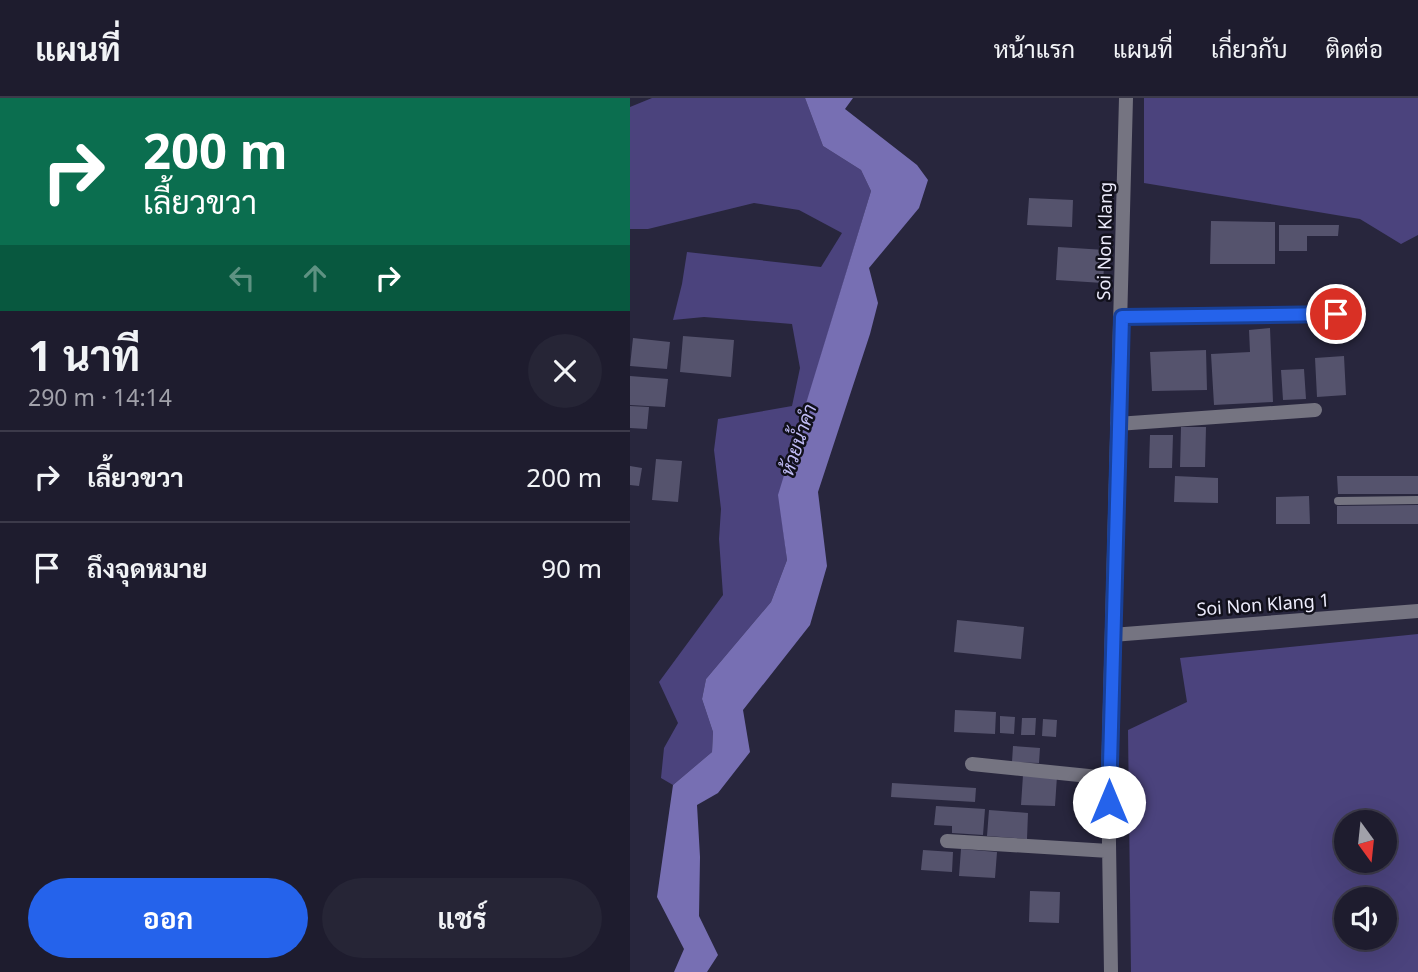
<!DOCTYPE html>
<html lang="th">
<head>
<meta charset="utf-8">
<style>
	:root { --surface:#1e1c2e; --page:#262536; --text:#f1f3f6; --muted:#a1a1aa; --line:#3c3a4a; --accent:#2563eb }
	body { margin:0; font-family:"Noto Sans",Sarabun,sans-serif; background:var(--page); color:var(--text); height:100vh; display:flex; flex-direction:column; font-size:26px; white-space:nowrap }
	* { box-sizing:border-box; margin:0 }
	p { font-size:23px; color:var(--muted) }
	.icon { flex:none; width:38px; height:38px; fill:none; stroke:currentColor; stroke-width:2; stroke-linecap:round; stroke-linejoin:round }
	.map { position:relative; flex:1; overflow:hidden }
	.sheet { display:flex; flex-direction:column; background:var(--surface); width:630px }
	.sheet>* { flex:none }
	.top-card { background:#0b6e4f; color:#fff; overflow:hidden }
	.needle { width:46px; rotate:165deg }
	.fabs { position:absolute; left:704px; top:712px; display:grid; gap:14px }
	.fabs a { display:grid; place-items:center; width:63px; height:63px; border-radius:50%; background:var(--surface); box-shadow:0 7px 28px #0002,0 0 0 2px var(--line); font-size:35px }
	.pin { position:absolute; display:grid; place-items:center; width:60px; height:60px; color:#fff; margin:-30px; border:4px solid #fff; border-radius:50%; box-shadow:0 2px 7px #0007 }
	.me { position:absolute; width:77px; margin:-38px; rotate:0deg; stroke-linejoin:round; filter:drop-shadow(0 0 5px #0008) }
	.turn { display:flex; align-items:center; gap:24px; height:147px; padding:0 28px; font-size:32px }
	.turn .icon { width:91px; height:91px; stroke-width:2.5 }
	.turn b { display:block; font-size:49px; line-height:60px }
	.lanes { display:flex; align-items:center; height:66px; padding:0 28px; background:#0003; justify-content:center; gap:35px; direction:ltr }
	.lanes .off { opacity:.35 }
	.round { display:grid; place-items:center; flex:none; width:74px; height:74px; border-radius:37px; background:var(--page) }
	.summary { display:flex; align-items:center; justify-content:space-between; height:119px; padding:0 28px }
	h1 { font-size:42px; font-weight:700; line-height:52px }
	.action { display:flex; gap:14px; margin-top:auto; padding:14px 28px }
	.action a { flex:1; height:80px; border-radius:42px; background:var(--accent); color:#fff; font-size:28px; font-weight:700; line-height:80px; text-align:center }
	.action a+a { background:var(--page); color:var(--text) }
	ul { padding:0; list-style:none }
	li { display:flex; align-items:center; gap:21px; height:91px; padding:0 28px; border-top:2px solid var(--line) }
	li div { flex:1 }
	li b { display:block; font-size:26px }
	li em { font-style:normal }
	header { display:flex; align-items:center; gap:42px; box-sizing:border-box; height:98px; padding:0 35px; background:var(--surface); border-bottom:2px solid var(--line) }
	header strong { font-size:33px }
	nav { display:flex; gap:38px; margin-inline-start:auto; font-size:24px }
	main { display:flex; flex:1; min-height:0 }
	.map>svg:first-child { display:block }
	.green { fill:#4b437d; fill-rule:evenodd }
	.water { fill:#776fb3 }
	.building { fill:#55536d }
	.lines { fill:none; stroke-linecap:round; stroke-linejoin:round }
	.lane { stroke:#757481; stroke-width:8 }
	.street { stroke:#757481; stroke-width:14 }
	.route-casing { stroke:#184099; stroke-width:18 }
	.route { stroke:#2563eb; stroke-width:12 }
	.labels { text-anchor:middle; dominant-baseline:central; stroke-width:5; stroke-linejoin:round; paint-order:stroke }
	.street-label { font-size:18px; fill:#ecebfb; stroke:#11101b }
	.water-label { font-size:19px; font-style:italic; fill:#c0bcf5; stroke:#11101b }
</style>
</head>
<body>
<header>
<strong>แผนที่</strong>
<nav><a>หน้าแรก</a><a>แผนที่</a><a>เกี่ยวกับ</a><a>ติดต่อ</a></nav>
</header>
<main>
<section class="sheet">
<div class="top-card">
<div class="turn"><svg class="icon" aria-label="right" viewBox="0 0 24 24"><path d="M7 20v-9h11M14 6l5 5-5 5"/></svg><div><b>200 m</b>เลี้ยวขวา</div></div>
<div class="lanes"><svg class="icon off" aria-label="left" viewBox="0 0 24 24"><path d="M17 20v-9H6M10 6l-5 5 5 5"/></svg><svg class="icon off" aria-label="ahead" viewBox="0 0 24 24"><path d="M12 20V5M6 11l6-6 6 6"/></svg><svg class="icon" aria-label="right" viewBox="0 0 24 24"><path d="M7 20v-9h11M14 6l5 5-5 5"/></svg></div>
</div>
<div class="summary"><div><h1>1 นาที</h1><p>290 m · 14:14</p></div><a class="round"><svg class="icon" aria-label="close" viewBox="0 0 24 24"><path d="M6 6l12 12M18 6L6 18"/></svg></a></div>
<ul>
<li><svg class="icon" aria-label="right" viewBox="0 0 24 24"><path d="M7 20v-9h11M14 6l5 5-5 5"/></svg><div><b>เลี้ยวขวา</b></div><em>200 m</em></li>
<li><svg class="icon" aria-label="arrive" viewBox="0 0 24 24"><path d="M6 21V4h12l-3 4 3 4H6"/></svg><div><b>ถึงจุดหมาย</b></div><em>90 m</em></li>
</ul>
<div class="action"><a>ออก</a><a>แชร์</a></div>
</section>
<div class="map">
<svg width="788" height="874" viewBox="0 0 788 874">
	<rect width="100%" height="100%" fill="#28263d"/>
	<path class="green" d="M 22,0 L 175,0 L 193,48 L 231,72 L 241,93 L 149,397 L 157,462 L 141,504 L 76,581 L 72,601 L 83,634 L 82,654 L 43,687 L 31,680 L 34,650 L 48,625 L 29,584 L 93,497 L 89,441 L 91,411 L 84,352 L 88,321 L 162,308 L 170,270 L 162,226 L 74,219 L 43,222 L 52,186 L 57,154 L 191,169 L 212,135 L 169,112 L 124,105 L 18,131 L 0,131 L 0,9 Z
		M 514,0 L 788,0 L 788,137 L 771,146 L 730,121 L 514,85 Z
		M 788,536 L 788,874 L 501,874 L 498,632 L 557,604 L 550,560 ZM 754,724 L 754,763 L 716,763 L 716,724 ZM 716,802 L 754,802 L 754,840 L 716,840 Z"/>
	<path class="water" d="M 175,0 L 223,0 L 215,11 L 287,67 L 298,82 L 289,110 L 239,170 L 248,205 L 240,236 L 188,394 L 197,468 L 180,527 L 113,612 L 120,654 L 88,695 L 67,707 L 70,759 L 69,818 L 88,857 L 77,874 L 44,874 L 54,851 L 27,799 L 43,687 L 82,654 L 83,634 L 72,601 L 76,581 L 141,504 L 157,462 L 148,397 L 241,93 L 231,72 L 193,48 Z"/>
	<path class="building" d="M 399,100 L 443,102 L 442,129 L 397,127 Z
		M 581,123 L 645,124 L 645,166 L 580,166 Z
		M 649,127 L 709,127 L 708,138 L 677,138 L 677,153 L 649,153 Z
		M 428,149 L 475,152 L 473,185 L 426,182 Z
		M 640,230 L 643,304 L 584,307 L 581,256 L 620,254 L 619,232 Z
		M 53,238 L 104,242 L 101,279 L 50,274 Z
		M 3,240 L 40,244 L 37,271 L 0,268 Z
		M 576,252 L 577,292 L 522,293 L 520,254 Z
		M 714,258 L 716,297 L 687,299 L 685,260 Z
		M 674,271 L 676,301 L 653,302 L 651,272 Z
		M 0,278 L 38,281 L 35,309 L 0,307 Z
		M 0,308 L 19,309 L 17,331 L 0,330 Z
		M 551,329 L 576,329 L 575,369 L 550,369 Z
		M 520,337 L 543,337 L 542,370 L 519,370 Z
		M 26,361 L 52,363 L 48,404 L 22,402 Z
		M 0,368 L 12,370 L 9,388 L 0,387 Z
		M 545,378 L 588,380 L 588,405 L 544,404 Z
		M 707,378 L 788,378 L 788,396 L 708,396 Z
		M 679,398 L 680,426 L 646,426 L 646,399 Z
		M 788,407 L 788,426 L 707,426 L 707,408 Z
		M 327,522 L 394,529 L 391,561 L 324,554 Z
		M 325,612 L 366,614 L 365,636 L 324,634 Z
		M 370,618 L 385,619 L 384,636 L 370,635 Z
		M 392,620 L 406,620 L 405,637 L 391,637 Z
		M 413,621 L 427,622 L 426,639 L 412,638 Z
		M 383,648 L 410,650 L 409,665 L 382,664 Z
		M 393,677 L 427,678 L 425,708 L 391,707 Z
		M 262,685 L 346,690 L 345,704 L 261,699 Z
		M 306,708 L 355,711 L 353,737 L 322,735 L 322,728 L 304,727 Z
		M 359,712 L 398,715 L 397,741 L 357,738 Z
		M 331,751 L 367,754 L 365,780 L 329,778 Z
		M 293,752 L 323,754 L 322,774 L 291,772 Z
		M 400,793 L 430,794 L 429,825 L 399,824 Z"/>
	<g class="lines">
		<path class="lane" d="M 708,403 L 788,402"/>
		<path class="street" d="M 492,219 L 706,216
			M 487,326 L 685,312
			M 482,537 L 788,513
			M 342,666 L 478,680
			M 317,743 L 479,753
			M 481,874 L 478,680 L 496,0"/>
	</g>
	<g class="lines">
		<defs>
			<path id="route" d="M 479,704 L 492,219 L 706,216"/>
		</defs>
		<use href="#route" class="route-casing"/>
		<use href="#route" class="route"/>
	</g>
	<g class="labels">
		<g class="street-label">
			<text transform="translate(474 143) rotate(-89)">Soi Non Klang</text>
			<text transform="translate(633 506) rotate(-4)">Soi Non Klang 1</text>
		</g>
		<g class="water-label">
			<text transform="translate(168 342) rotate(-71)">ห้วยน้ำคำ</text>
		</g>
	</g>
</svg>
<div class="fabs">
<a><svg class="needle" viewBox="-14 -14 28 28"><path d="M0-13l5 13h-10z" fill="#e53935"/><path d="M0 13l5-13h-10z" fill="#a1a1aa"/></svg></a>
<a><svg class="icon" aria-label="sound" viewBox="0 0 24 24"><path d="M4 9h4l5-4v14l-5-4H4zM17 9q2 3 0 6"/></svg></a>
</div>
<div class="pin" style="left:706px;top:216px;background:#d93025"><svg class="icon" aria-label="arrive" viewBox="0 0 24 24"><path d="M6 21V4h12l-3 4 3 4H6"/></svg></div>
<svg class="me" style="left:479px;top:704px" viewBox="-20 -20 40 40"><circle r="19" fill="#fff"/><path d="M0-13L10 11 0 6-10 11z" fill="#2563eb"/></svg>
</div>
</main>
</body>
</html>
